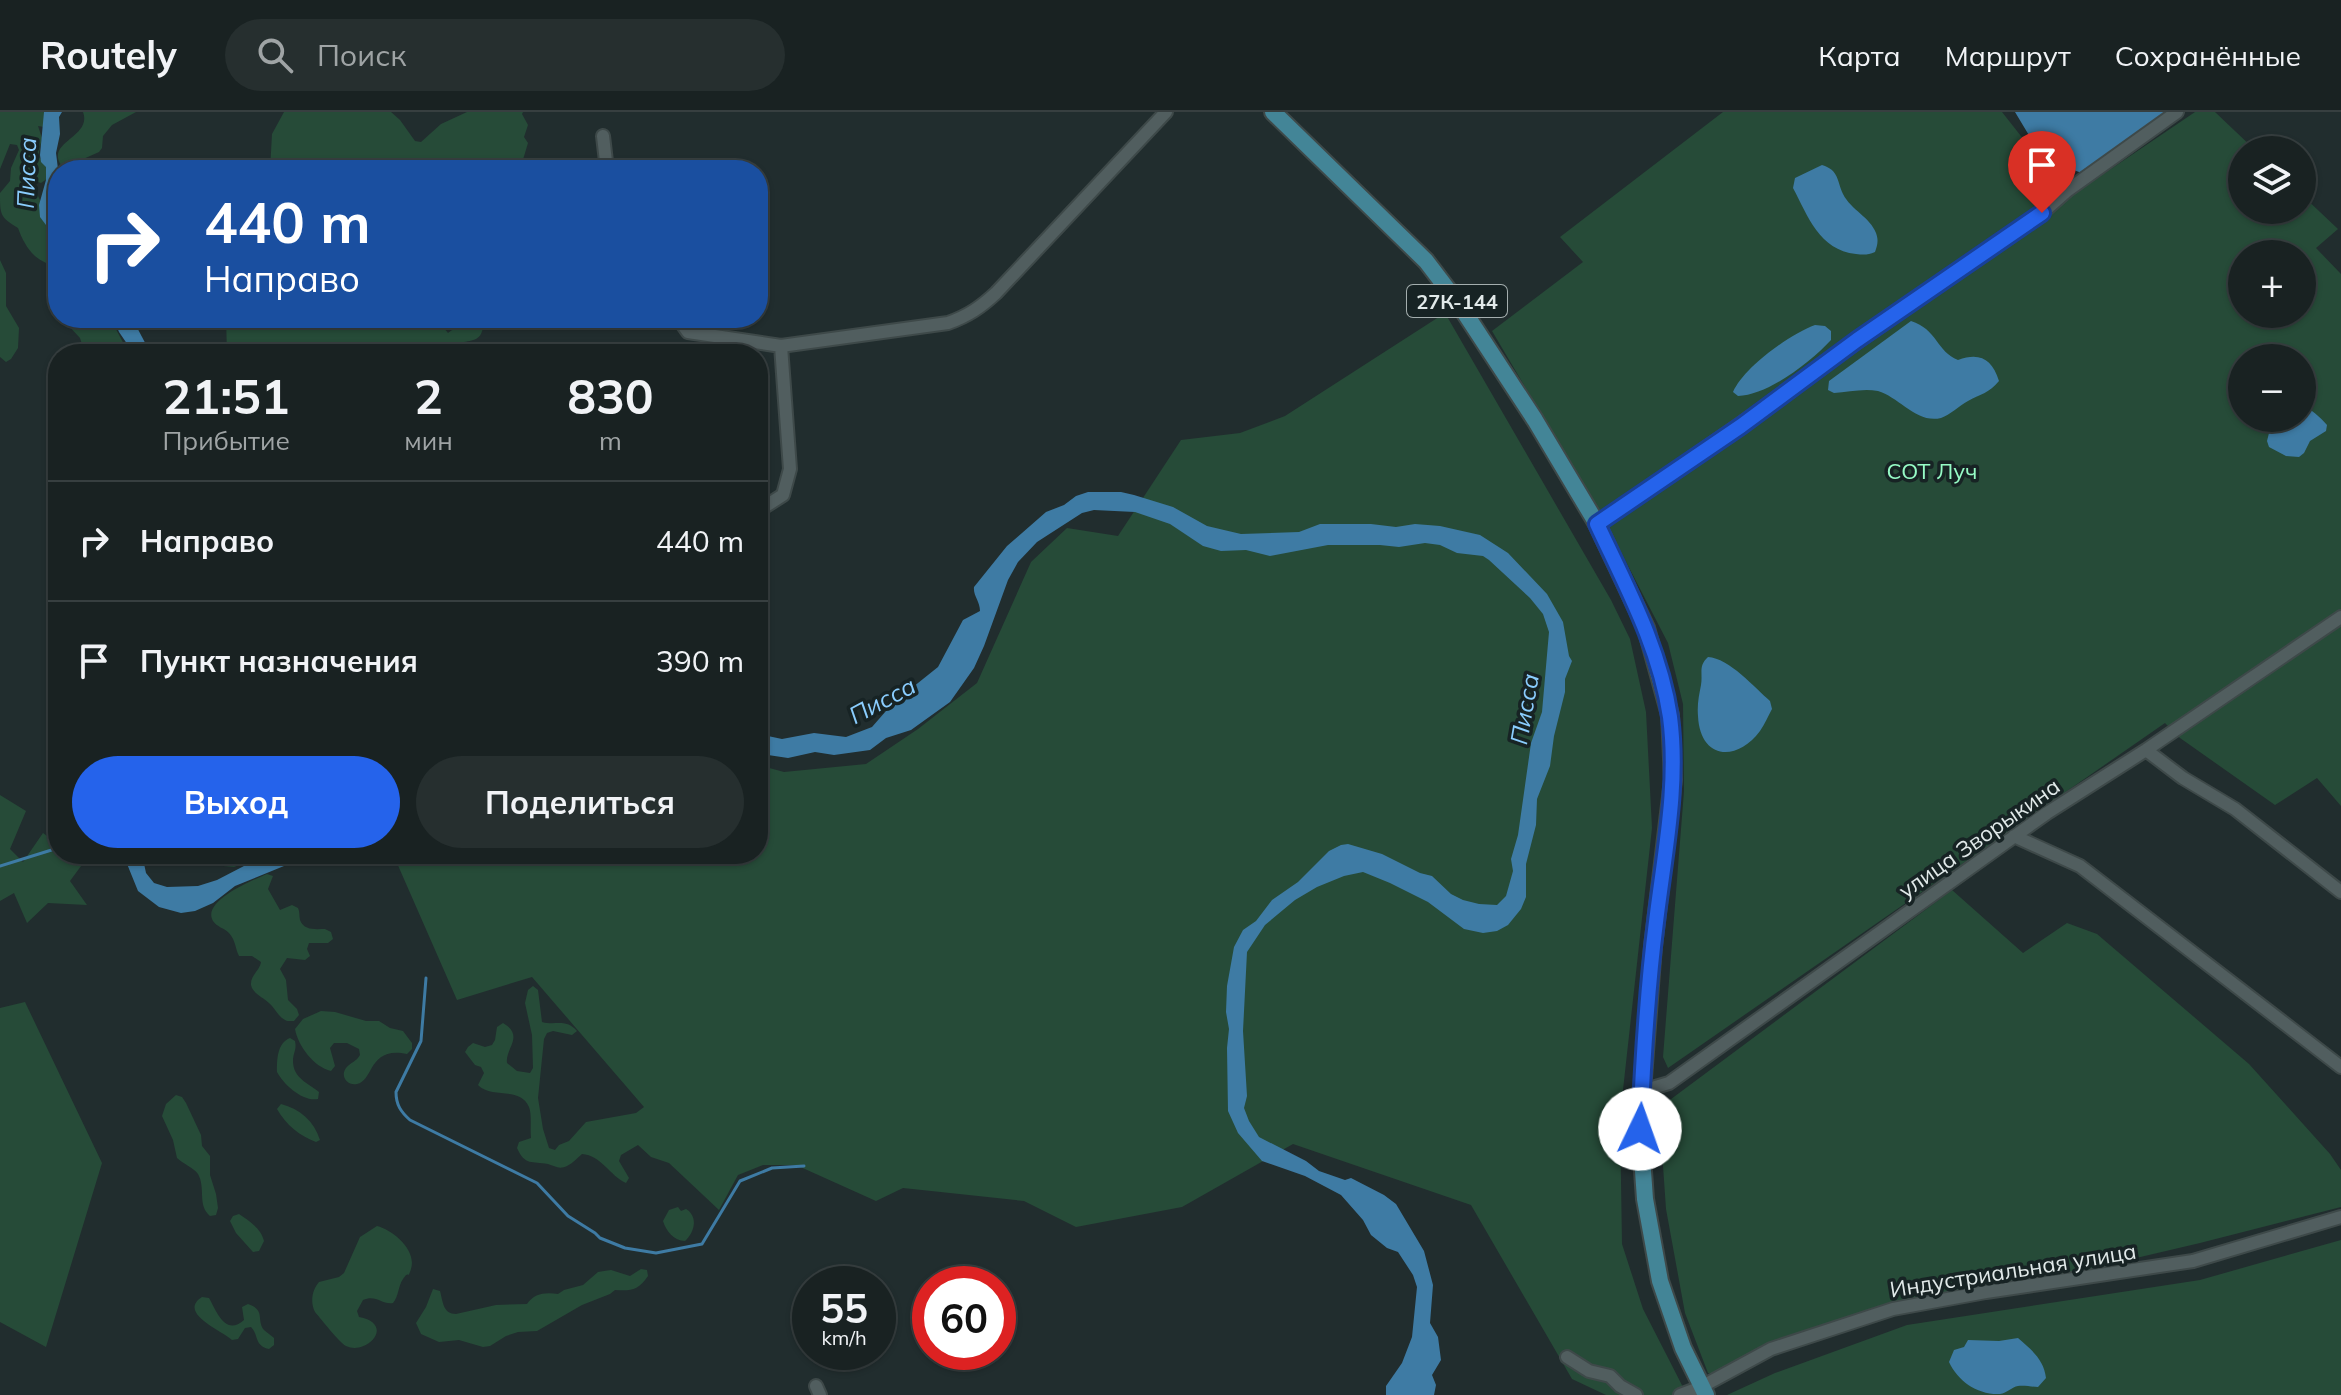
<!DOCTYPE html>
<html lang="ru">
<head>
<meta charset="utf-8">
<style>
	:root { --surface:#192222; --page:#262f2f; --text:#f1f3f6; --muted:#9fa4a5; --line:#373f40; --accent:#2563eb }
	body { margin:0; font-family:Mulish,sans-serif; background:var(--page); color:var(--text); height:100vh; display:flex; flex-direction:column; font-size:30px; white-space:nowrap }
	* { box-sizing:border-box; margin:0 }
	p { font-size:26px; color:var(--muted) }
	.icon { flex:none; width:44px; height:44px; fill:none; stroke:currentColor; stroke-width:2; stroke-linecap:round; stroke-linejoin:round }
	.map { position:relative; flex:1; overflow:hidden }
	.side { position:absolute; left:48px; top:232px; width:720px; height:520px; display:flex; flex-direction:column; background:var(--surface); border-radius:32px; box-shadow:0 2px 6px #0004,0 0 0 2px var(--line) }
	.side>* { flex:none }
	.guide { position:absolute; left:48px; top:48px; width:720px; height:168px; border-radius:32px; box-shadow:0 2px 6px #0004,0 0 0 2px var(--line); background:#1a4fa0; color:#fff; overflow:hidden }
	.tools { position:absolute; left:2228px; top:24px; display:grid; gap:16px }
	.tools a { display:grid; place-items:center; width:88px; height:88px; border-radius:50%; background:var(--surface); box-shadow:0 2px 6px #0004,0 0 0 2px var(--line); font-size:40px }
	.speed { position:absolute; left:792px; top:1154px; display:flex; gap:16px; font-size:40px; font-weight:700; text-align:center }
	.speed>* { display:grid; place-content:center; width:104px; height:104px; border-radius:50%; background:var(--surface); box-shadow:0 2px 6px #0004,0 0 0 2px var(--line); line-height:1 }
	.speed small { font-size:20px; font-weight:400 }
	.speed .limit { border:12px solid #d22; background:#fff; color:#111 }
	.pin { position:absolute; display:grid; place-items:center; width:68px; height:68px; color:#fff; margin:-82px -34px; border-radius:50% 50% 50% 0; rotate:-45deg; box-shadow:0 0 8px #0007 }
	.pin .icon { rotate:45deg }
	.me { position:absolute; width:88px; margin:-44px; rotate:3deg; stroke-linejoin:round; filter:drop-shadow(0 0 6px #0008) }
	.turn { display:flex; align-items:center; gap:28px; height:168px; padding:0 24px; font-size:36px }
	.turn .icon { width:104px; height:104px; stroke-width:2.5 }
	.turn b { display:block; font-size:56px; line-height:68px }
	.eta { display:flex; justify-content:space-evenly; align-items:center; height:136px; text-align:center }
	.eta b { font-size:48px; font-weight:700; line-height:56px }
	.button { display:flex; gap:16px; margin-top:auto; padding:16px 24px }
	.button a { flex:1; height:92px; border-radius:48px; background:var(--accent); color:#fff; font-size:32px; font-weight:700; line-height:92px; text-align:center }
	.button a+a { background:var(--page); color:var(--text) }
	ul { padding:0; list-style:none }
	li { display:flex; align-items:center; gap:24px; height:120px; padding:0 24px; border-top:2px solid var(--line) }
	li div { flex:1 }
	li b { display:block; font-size:30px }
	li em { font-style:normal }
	header { display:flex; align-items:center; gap:48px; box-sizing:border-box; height:112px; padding:0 40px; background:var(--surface); border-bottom:2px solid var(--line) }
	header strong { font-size:38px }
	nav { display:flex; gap:44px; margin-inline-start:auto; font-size:28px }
	.search { width:560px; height:72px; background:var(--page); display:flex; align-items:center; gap:20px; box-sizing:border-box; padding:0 28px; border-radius:44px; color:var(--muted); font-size:30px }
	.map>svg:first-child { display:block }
	.green { fill:#264b38; fill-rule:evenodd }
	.water { fill:#3e7ba4 }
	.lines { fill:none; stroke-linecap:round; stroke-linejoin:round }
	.stream { stroke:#3e7ba4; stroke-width:3 }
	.minor-casing { stroke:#3e4949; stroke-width:16 }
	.major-casing { stroke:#3e4949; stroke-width:20 }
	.minor { stroke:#515e5f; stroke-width:12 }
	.major { stroke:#438597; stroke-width:16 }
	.route-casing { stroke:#184099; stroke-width:20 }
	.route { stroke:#2563eb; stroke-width:14 }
	.labels { text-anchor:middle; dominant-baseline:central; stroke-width:7; stroke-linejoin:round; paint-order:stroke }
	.shield { fill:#172324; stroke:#a4aeae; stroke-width:2 }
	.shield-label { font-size:20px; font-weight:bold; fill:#e1e9e9 }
	.park-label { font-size:22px; fill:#96fbc6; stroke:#172324 }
	.street-label { font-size:22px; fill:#e1e9e9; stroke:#172324 }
	.water-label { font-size:24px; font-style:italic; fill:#8acdfe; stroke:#172324 }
</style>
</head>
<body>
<header>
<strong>Routely</strong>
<div class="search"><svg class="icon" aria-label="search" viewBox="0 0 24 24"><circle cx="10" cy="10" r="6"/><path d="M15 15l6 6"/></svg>Поиск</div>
<nav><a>Карта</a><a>Маршрут</a><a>Сохранённые</a></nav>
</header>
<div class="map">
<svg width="2341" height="1283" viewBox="0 0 2341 1283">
	<rect width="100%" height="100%" fill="#212d2e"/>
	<path class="green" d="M 0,0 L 56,0 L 44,15 L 38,14 L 42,26 L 38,44 L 47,54 L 47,67 L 41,71 L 35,69 L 33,74 L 58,124 L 58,150 L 55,153 C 35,151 24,133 18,116 C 0,105 0,103 0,81 L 10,69 L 11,56 L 19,38 L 17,33 L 10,32 L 0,57 Z
		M 83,0 L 136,0 L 112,13 L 103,24 L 102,36 L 99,40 L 81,48 L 79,54 L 81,58 L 65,58 C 39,30 93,27 83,0 Z
		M 284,0 L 391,0 L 400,8 L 415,29 L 421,30 L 441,12 L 467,0 L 523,0 L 522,2 L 528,13 L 524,25 L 528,31 L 522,51 L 513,58 L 270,58 L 272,22 Z
		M 1723,0 L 2002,0 L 2028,33 L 2077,80 L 2195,0 L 2215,0 L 2255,38 L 2242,38 L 2242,98 L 2302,98 L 2302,83 L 2338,117 L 2316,136 L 2341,162 L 2341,694 L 2317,666 L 2275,693 L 2180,626 L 2165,611 L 1668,956 L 1663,945 L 1684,679 L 1683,592 L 1668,531 L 1608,415 L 1492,219 L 1583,150 L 1560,125 ZM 2242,142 L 2302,142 L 2302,202 L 2242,202 ZM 2242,246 L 2302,246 L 2302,306 L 2242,306 Z
		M 0,148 L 6,161 L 6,194 L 19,216 L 18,236 L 11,247 L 6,250 L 0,245 Z
		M 1445,201 L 1611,488 L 1630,527 L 1646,600 L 1652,716 L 1620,1005 L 1622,1132 L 1643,1197 L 1687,1283 L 1606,1283 L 1572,1267 L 1471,1093 L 1293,1032 L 1182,1095 L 1076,1115 L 1024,1089 L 903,1076 L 876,1089 L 796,1053 L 763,1053 L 738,1063 L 719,1098 L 669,1051 L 651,1045 L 638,1033 L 621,1043 L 619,1049 L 629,1066 L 626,1071 C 610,1064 601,1043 582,1042 C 577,1046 573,1051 567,1054 C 559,1058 555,1054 548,1052 C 532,1049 525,1054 517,1036 L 519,1030 L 531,1026 C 530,1017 532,1002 529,995 C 520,974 491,987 478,973 L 484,961 L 481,955 L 475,953 L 465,940 L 468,935 L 473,931 L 485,935 L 492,933 L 495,928 L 497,915 L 503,911 C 525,924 505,936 507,951 L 517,959 L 530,961 L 533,956 L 532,923 L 525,891 L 528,878 L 533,874 L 538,878 L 542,910 C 556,914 565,906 577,919 L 572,923 L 553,919 L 547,921 L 544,927 L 538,986 L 543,1017 L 549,1036 L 555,1038 L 559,1033 L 569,1029 L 586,1010 L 636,1001 L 644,995 L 532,865 L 457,888 L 393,742 L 758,742 L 758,653 L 784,660 L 866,652 L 918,617 L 977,571 L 1031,450 L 1067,416 L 1118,424 L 1181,328 L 1240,321 L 1285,304 Z
		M 65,206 L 110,206 L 126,236 L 127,242 L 85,242 L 80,226 L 67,212 Z
		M 226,206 L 436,206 L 448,221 C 457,213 472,208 483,215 C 481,230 471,228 460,231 L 469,242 L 227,242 Z
		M 0,683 L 26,699 L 10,737 L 23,750 L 43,721 L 58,732 L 58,742 L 72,742 L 84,750 L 70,769 L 87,793 L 48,791 L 27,811 L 14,781 L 0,789 Z
		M 193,742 L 271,742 L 234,755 L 203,752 Z
		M 267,762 L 273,764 L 268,777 L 280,798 L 292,793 L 298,796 C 300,800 299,804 300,808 C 304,819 316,817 325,817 L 331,820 L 333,827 L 328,831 L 309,831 L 307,837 L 310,844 L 305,848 L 287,846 L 280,857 L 286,868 L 288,888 L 297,897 L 299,903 L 294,909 C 288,909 287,910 282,906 C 277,902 274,895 269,891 C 263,885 253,882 251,873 C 250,864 260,858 261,850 L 252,844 L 239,844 C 235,836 236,829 229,821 C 224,816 217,815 213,809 C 201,789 253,768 267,762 Z
		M 1952,778 L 2023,841 L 2067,811 L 2097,822 L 2249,952 L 2330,1042 L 2341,1058 L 2341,1095 L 2200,1131 L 2085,1158 L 1956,1179 L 1871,1200 L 1724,1263 L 1708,1261 L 1685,1201 L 1666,1097 L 1659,996 Z
		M 25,890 L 102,1051 L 46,1235 L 0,1210 L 0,896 Z
		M 321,899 L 335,900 L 366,909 L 379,909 L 390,916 L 403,919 L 412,931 L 412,937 L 407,942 C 368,934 374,969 357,972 C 347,974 340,964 346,956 C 351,950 356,950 360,943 L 359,937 L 347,931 L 334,931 L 330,936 L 335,954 L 331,959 C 314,955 298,934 295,917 L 303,907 Z
		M 290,926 L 295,929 C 297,938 293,941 293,949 C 293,966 308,971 319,980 L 318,987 C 303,990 284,973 277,960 C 277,948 277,931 290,926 Z
		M 176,983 L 182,985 L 186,991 L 201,1023 L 202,1034 L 210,1044 L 210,1063 L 216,1082 L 218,1096 L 216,1103 L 210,1104 C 197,1093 206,1076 198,1062 C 193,1055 183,1052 177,1046 L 173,1028 L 162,1004 L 166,992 Z
		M 281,992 C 300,997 314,1009 320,1028 L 316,1030 C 300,1024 286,1013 277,997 Z
		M 678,1095 L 681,1099 L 686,1097 C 699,1105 694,1121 685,1129 C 674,1129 666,1119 663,1109 L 669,1098 Z
		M 239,1102 C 249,1109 261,1116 264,1129 L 259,1139 L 253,1140 L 236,1121 L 230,1109 L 233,1104 Z
		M 377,1114 C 393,1118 417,1138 411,1157 C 407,1169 410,1157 403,1167 C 398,1174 399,1184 393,1191 C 382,1193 376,1182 363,1188 L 357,1199 L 359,1205 C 396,1212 367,1244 346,1234 C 338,1229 322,1208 315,1200 C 310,1190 312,1178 319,1170 L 339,1165 L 344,1161 L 360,1125 Z
		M 2341,1128 L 2341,1283 L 1727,1283 L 1775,1261 L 1907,1213 L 2200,1168 Z
		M 641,1157 L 647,1158 L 648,1164 C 638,1179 630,1179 615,1178 L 610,1182 L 582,1193 L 537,1219 L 518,1220 L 506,1224 L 490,1234 L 483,1235 L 459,1228 L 439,1230 L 421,1222 L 416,1211 L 426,1195 L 433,1177 L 440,1179 C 443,1190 443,1202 456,1202 L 496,1193 L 527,1192 C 534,1181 546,1180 558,1182 L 564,1178 L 583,1173 L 598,1160 L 604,1159 L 611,1158 L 630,1164 Z
		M 202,1185 L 209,1186 C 216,1198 225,1225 244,1208 L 242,1195 L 248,1192 C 266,1198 256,1208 264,1218 C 267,1221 271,1223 274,1226 L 274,1233 L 269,1237 C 254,1234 259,1223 251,1215 L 245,1216 L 238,1227 L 232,1228 C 222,1219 177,1201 202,1185 Z"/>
	<path class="water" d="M 44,0 L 62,0 L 59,5 L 60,22 L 56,41 L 58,57 L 49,94 L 58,104 L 58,134 L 55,125 L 40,105 L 39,93 L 46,68 L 46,55 L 41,50 L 40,43 Z
		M 2015,0 L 2172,0 L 2082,61 L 2050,50 L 2039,34 L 2030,25 Z
		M 1822,53 C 1839,58 1837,69 1843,82 C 1851,98 1870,105 1876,121 C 1879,129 1877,134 1875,140 C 1868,143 1864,143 1856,142 C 1819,138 1808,104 1793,76 L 1795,66 Z
		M 113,206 L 132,206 L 151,242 L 134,242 L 119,220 Z
		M 1911,209 C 1937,217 1937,240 1958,248 C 1980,240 1992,247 1999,269 C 1989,281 1981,282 1968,289 C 1959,294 1950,303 1941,306 C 1917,312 1899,285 1878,279 C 1864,276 1848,280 1834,281 L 1828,278 L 1829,269 Z
		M 1815,213 L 1825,214 L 1831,219 L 1831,228 C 1811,250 1768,283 1738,284 L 1733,280 C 1744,255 1790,222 1815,213 Z
		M 2302,293 C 2311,297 2320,305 2327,313 L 2326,319 L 2310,329 L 2304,341 L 2299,345 L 2286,344 L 2269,335 L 2267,329 L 2270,317 L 2265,306 L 2302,306 Z
		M 1088,380 L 1121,380 L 1134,383 L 1173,395 L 1207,414 L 1241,422 L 1299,420 L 1320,412 L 1371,412 L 1396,415 L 1415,412 L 1440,414 L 1480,423 L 1508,441 L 1547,482 L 1563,510 L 1569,544 L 1572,549 L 1565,567 L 1565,580 L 1554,624 L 1550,654 L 1537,687 L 1536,713 L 1526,752 L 1526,785 L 1521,797 L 1508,813 L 1497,819 L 1483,821 L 1464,817 L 1428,790 L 1390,771 L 1363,760 L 1344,764 L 1317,775 L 1295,788 L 1265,813 L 1247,840 L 1243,919 L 1247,984 L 1244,996 L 1249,1009 L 1259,1025 L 1306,1049 L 1319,1059 L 1345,1068 L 1351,1066 L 1384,1083 L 1396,1092 L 1424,1139 L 1433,1173 L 1430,1211 L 1438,1225 L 1441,1248 L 1432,1263 L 1436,1273 L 1434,1283 L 1386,1283 L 1386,1274 L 1402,1251 L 1412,1225 L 1417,1175 L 1413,1163 L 1398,1140 L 1387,1136 L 1371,1123 L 1363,1108 L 1341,1083 L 1305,1064 L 1262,1049 L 1238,1021 L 1228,999 L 1227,936 L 1229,917 L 1226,900 L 1227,874 L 1234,835 L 1243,818 L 1256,809 L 1272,788 L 1298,770 L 1329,739 L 1341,733 L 1348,732 L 1382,742 L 1420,761 L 1432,764 L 1451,782 L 1463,788 L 1479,792 L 1497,793 L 1506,784 L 1513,759 L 1511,747 L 1518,723 L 1531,631 L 1542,600 L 1549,520 L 1543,502 L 1530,486 L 1489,448 L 1483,444 L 1457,441 L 1440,433 L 1425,431 L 1399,435 L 1380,433 L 1328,433 L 1270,444 L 1246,438 L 1221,439 L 1203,434 L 1170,412 L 1135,400 L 1094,398 L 1082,401 L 1037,430 L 1018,450 L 1008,468 L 984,534 L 974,556 L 950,590 L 911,618 L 886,626 L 870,638 L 834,643 L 815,640 L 788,646 L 768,643 L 758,637 L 758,622 L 782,627 L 814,621 L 846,625 L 872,615 L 893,591 L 938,555 L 963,508 L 980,499 C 980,489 973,484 974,475 L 1007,434 L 1046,400 L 1064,393 L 1076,384 Z
		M 1708,545 C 1729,546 1755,576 1770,589 L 1772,597 C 1768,604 1765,612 1760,619 C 1736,651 1700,647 1698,604 C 1697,593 1699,583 1701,573 C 1703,561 1698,554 1708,545 Z
		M 123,742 L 142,742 L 146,761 L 154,771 L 167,775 L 198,774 L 217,768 L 267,742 L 301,742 L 284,754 L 235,774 L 213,791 L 195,799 L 181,801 L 159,795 L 138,779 Z
		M 2018,1226 C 2032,1238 2044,1248 2046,1266 L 2038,1275 C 2033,1275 2024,1273 2018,1274 C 2012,1275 2007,1281 2000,1282 C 1977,1283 1958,1269 1949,1250 L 1954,1238 L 1964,1235 L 1968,1228 L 1999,1229 Z"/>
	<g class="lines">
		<path class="stream" d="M 0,754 L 58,736
			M 426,866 L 421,929 L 396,980 C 396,993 401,1000 410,1008 L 537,1071 L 568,1104 L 595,1121 L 600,1126 L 625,1136 L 656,1141 L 702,1132 L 740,1069 L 772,1056 L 804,1054"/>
		<defs>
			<path id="minor" d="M 603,24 L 607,58
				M 678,206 L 688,220 L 781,234 L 948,211 C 968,204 981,195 996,181 L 1166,0
				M 758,399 L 783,383 L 790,357 L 781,234
				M 1597,412 C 1746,309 1893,204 2042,101 L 2068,78 L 2177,0
				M 2146,638 L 2183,666 L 2235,697 L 2341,780
				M 2014,724 L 2080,754 L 2341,955
				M 1642,979 L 1669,971 L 2047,701 L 2146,638 L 2341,505
				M 1567,1245 L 1589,1259 L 1610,1264 L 1620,1274 L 1636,1283
				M 816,1274 L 820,1283
				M 1680,1283 L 1701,1275 L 1771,1237 L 1893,1197 L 1986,1180 L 2193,1149 L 2341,1105"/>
			<path id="major" d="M 1273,0 L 1426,149 L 1461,195 L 1535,308 L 1597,412 L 1646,516 L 1670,603 L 1673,668 L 1653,834 L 1642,979 L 1640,1017 L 1645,1087 L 1660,1169 L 1683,1236 L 1706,1283"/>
		</defs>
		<use href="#minor" class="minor-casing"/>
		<use href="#major" class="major-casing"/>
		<use href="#minor" class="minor"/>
		<use href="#major" class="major"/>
	</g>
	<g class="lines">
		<defs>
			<path id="route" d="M 1640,1017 C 1643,948 1647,879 1656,810 C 1664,743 1679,673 1670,605 C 1660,536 1626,474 1597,412 L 1741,314 L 1857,228 L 2042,101"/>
		</defs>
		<use href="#route" class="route-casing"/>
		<use href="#route" class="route"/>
	</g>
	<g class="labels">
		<rect class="shield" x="1407" y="173" width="100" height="32" rx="6"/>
		<g class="shield-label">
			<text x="1457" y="189">27К-144</text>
		</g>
		<g class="park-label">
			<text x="1932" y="359">СОТ Луч</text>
		</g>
		<g class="street-label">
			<text transform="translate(1979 726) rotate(-35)">улица Зворыкина</text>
			<text transform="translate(2013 1158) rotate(-9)">Индустриальная улица</text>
		</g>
		<g class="water-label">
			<text transform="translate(26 61) rotate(-88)">Писса</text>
			<text transform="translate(882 588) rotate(-28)">Писса</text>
			<text transform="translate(1524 597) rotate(-80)">Писса</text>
		</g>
	</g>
</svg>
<div class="tools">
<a><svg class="icon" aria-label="layers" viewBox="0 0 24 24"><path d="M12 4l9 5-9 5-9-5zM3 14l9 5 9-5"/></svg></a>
<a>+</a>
<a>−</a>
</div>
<div class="speed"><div>55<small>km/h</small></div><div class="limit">60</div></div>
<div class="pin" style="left:2042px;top:101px;background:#d93025"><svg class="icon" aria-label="arrive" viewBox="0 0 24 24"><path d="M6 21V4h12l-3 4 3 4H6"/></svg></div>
<svg class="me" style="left:1640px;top:1017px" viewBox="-20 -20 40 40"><circle r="19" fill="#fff"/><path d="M0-13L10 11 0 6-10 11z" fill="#2563eb"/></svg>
<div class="guide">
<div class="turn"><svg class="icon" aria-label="right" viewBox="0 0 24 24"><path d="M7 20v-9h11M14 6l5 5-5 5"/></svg><div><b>440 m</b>Направо</div></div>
</div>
<section class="side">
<div class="eta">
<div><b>21:51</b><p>Прибытие</p></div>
<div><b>2</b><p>мин</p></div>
<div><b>830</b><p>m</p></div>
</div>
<ul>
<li><svg class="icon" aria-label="right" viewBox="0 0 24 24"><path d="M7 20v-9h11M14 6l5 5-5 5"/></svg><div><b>Направо</b></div><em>440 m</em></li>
<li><svg class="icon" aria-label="arrive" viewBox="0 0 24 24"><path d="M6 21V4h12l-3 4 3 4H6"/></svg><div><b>Пункт назначения</b></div><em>390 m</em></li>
</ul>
<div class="button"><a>Выход</a><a>Поделиться</a></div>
</section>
</div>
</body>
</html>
